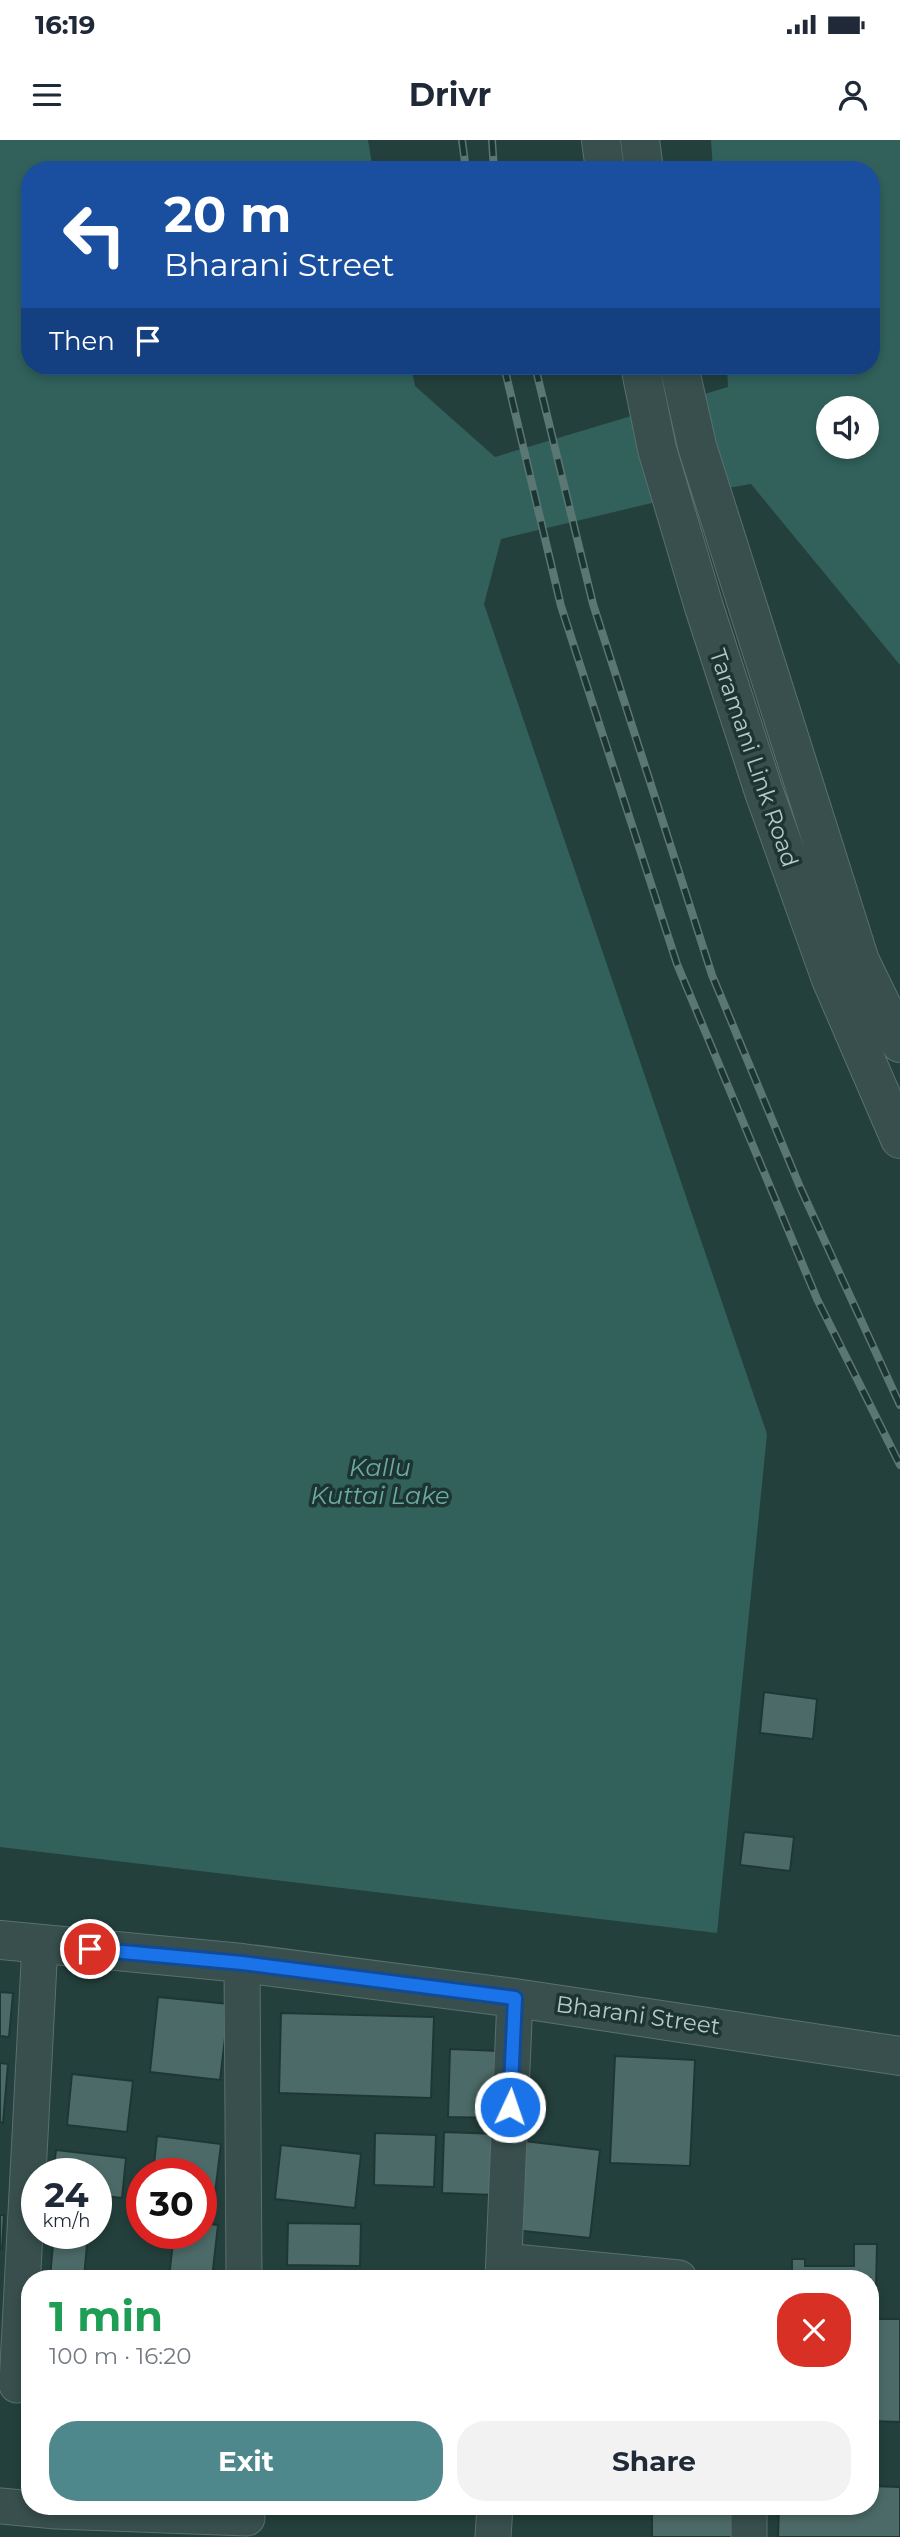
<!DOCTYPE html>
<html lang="en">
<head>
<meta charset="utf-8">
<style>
	:root { --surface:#fff; --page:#f2f2f3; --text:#1f2937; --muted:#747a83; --accent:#4e888c }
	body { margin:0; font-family:Montserrat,sans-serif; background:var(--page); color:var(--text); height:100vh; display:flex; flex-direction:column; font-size:26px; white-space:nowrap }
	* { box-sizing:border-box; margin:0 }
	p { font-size:23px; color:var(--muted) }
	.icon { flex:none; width:38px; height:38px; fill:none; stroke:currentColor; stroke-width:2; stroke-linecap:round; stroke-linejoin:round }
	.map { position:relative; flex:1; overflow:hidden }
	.panel { position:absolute; left:21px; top:2130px; width:858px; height:245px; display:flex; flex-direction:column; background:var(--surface); border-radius:28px; box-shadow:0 4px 10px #0003 }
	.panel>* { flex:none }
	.hud { position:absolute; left:21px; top:21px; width:859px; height:214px; border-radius:28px; box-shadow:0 4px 10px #0003; background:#1a4fa0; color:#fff; overflow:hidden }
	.tools { position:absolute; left:816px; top:256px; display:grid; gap:14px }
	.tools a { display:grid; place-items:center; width:63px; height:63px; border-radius:50%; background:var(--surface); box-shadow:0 4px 10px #0003; font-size:35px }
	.speed { position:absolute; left:21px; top:2018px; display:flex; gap:14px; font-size:35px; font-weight:700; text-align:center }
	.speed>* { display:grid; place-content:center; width:91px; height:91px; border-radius:50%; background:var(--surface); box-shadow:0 4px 10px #0003; line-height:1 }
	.speed small { font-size:18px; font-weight:400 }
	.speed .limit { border:10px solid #d22; background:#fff; color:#111 }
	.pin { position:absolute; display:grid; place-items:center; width:60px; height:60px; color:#fff; margin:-30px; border:4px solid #fff; border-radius:50%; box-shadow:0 2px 7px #0007 }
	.me { position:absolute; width:77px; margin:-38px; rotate:3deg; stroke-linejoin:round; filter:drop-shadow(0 0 5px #0008) }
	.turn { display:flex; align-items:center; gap:24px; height:147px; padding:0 28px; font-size:32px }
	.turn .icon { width:91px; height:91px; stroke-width:2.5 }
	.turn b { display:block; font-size:49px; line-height:60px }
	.then { display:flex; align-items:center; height:66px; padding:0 28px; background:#0003; gap:14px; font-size:26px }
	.round { display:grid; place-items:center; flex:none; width:74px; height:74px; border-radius:28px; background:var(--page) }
	.headline { display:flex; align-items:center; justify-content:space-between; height:119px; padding:0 28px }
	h1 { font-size:42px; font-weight:700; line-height:52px; color:#1e9e55 }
	.cta { display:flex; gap:14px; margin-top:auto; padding:14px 28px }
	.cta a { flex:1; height:80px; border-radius:28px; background:var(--accent); color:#fff; font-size:28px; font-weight:700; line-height:80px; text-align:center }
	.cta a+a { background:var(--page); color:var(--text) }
	.status { display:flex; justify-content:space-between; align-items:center; height:49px; padding:0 35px; background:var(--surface); direction:ltr }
	.status svg { height:19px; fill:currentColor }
	header { display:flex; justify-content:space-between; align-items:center; height:91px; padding:0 28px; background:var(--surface); font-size:32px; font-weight:700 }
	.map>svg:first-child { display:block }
	.water { fill:#32615c; fill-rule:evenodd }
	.building { fill:#4c6b68; stroke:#1f3734; stroke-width:2 }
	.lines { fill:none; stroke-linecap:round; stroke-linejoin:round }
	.minor-casing { stroke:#59706e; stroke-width:37 }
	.tertiary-casing { stroke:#59706e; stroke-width:40 }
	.minor { stroke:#384f4d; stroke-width:35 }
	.tertiary { stroke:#384f4d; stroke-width:38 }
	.rail-casing { stroke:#5a7774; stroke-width:8 }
	.rail { stroke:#1d3532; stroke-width:5; stroke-dasharray:16; stroke-linecap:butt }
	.route-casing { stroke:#114b97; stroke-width:18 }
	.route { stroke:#1a73e8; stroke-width:12 }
	.labels { text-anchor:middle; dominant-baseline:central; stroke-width:7; stroke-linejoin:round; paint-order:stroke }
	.street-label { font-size:23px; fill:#b4cac9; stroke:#1d3532 }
	.water-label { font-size:24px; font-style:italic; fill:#6caaa3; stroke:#1d3532 }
</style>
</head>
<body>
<div class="status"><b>16:19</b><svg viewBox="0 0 49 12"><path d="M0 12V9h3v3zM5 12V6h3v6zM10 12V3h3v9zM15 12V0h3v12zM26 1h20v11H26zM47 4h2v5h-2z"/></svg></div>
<header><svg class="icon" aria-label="menu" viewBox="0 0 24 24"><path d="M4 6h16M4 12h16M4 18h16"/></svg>Drivr<svg class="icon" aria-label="person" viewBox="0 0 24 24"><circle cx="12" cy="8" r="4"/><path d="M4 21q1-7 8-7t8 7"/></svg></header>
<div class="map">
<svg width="900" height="2397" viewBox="0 0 900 2397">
	<rect width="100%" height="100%" fill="#24403c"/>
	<path class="water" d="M 0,0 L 368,0 L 373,30 L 30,30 L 30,226 L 411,226 L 415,246 L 495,317 L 728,247 L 727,226 L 872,226 L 872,30 L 713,30 L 711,0 L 900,0 L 900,525 L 751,344 L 681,356 L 501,399 L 484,464 L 767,1294 L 717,1793 L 0,1707 ZM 828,268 L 866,268 L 866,306 L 828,306 Z"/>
	<path class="building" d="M 764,1552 L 817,1559 L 813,1599 L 760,1593 Z
		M 744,1692 L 794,1697 L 790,1731 L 740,1725 Z
		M 0,1852 L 13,1853 L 9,1897 L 0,1896 Z
		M 158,1857 L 229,1864 L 220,1940 L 150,1932 Z
		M 281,1873 L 434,1877 L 431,1958 L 279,1953 Z
		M 450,1909 L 499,1911 L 497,1978 L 448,1977 Z
		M 615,1916 L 695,1920 L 690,2026 L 610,2023 Z
		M 0,1923 L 8,1924 L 3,1983 L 0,1982 Z
		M 72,1934 L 133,1941 L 127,1992 L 67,1985 Z
		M 444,1992 L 497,1994 L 495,2055 L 442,2053 Z
		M 375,1993 L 436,1995 L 434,2047 L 374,2045 Z
		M 157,1996 L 221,2004 L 214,2061 L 201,2060 L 201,2034 L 153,2034 Z
		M 524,2001 L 600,2010 L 590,2098 L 514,2090 Z
		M 281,2005 L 361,2014 L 355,2068 L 275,2059 Z
		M 56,2010 L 126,2018 L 122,2058 L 96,2055 L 96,2034 L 53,2034 Z
		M 0,2075 L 4,2075 L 2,2109 L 0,2108 Z
		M 201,2083 L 218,2085 L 212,2138 L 169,2138 L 174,2093 L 201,2093 Z
		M 288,2083 L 361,2084 L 360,2126 L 287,2125 Z
		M 54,2093 L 88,2093 L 84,2138 L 50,2138 Z
		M 854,2104 L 877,2104 L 876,2148 L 870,2147 L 870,2138 L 792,2138 L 792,2119 L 805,2119 L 805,2126 L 854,2126 Z
		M 870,2179 L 900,2179 L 900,2282 L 870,2281 Z
		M 870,2346 L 900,2347 L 900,2397 L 778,2397 L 779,2366 L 870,2366 Z
		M 652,2366 L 736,2366 L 736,2397 L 652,2397 Z"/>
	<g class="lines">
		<defs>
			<path id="minor" d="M 242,1823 L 244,2138
				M 504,2121 L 679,2138
				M 503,2138 L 515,1858
				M 17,2245 L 40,1804
				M 0,2366 L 56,2371 L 247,2378
				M 493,2397 L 495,2366
				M 749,2397 L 749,2366"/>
			<path id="tertiary" d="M 601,0 L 605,30
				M 640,0 L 644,30
				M 640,226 L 657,309 L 704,467 L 764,652 L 831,839 L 900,999
				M 679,226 L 697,306 L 860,821 L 900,903
				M 0,1800 L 242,1823 L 515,1858 L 900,1916"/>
		</defs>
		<use href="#minor" class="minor-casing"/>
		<use href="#tertiary" class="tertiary-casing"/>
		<use href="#minor" class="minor"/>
		<use href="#tertiary" class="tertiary"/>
		<defs>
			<path id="rail" d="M 462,0 L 466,30
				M 492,0 L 494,30
				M 504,226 L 561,466 L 677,824 L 817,1159 L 900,1325
				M 535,226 L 593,464 L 712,835 L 800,1047 L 900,1265"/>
		</defs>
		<use href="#rail" class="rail-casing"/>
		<use href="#rail" class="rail"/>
	</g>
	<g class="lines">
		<defs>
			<path id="route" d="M 90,1809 L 242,1823 L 515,1858 L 510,1967"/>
		</defs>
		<use href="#route" class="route-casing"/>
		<use href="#route" class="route"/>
	</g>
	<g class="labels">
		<g class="street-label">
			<text transform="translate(754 618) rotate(71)">Taramani Link Road</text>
			<text transform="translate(638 1875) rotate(8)">Bharani Street</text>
		</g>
		<g class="water-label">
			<text x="380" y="1327">Kallu<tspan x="380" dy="28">Kuttai Lake</tspan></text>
		</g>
	</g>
</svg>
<div class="tools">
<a><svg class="icon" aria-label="sound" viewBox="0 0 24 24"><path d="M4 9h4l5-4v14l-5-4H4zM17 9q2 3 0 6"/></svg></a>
</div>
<div class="speed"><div>24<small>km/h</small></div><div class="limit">30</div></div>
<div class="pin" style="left:90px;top:1809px;background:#d93025"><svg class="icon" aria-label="arrive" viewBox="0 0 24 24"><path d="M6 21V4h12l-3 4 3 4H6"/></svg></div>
<svg class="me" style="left:510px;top:1967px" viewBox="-20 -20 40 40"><circle r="17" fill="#1a73e8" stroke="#fff" stroke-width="3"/><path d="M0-11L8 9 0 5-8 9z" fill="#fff"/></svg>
<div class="hud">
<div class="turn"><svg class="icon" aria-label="left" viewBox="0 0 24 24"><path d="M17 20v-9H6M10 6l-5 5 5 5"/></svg><div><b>20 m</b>Bharani Street</div></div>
<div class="then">Then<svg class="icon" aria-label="arrive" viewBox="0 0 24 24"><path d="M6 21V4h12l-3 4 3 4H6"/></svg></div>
</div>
<section class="panel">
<div class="headline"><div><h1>1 min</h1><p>100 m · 16:20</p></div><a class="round" style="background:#d93025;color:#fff"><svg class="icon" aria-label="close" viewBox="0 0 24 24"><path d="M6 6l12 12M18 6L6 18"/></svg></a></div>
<div class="cta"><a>Exit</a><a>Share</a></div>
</section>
</div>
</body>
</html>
